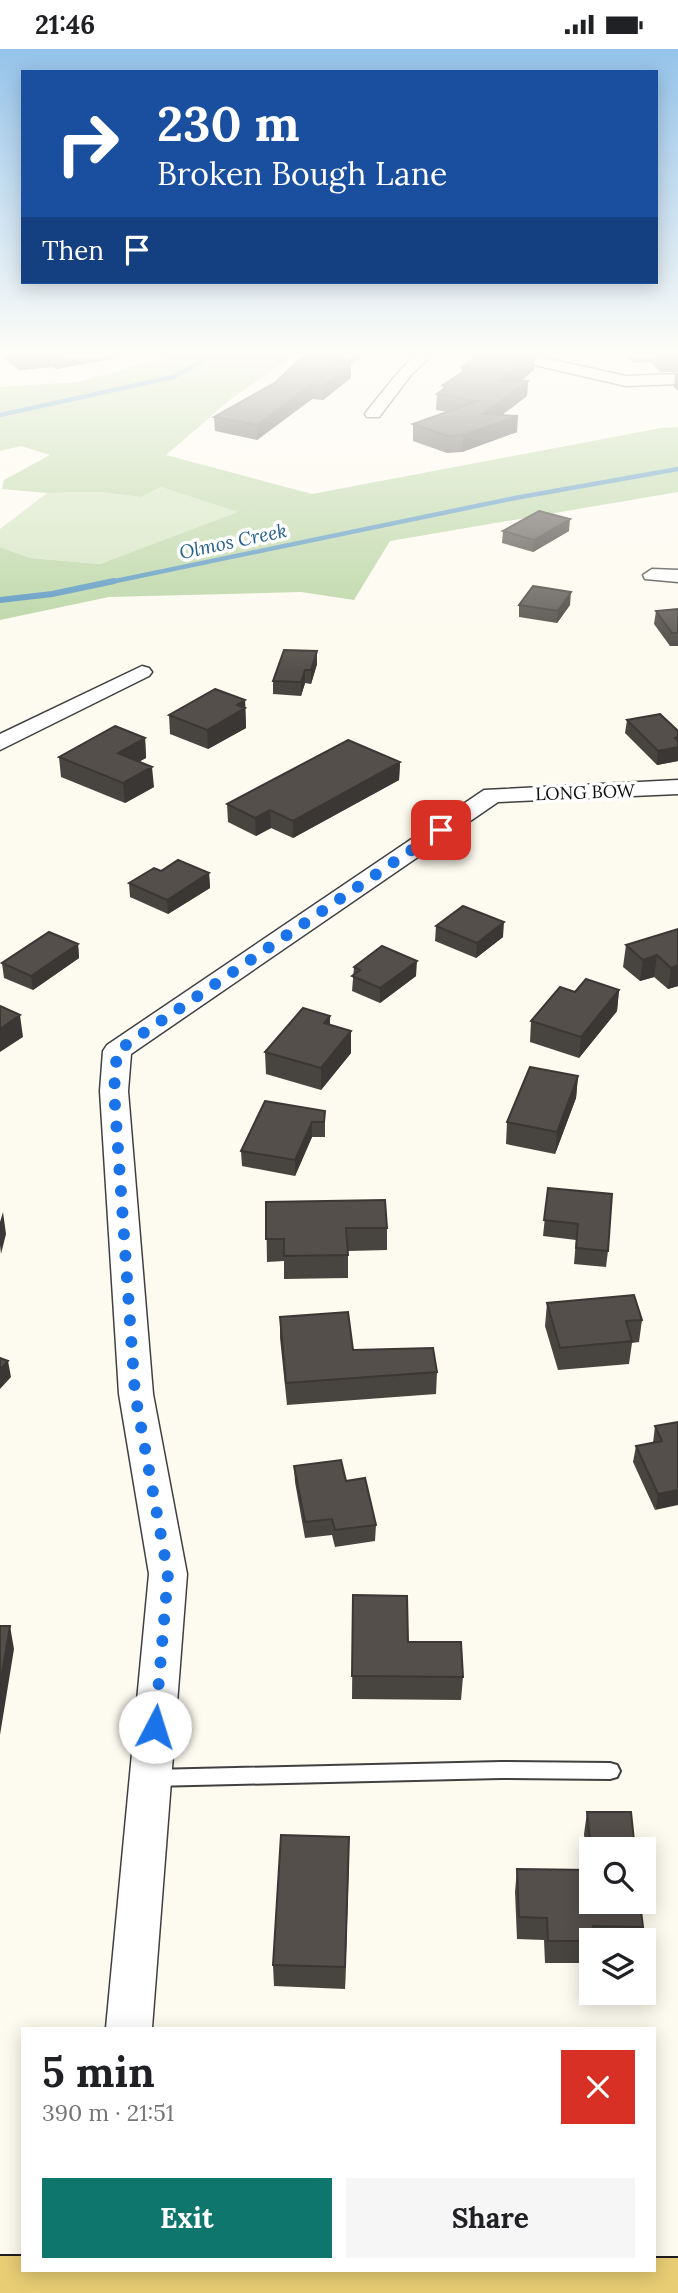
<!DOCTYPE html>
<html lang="en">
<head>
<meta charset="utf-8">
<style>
	:root { --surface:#fff; --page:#f6f6f6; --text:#202124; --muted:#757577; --accent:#0f766e }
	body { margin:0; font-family:Lora,serif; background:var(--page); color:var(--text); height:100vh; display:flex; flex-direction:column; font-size:26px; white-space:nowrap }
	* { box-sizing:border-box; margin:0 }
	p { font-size:23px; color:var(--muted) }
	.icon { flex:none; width:38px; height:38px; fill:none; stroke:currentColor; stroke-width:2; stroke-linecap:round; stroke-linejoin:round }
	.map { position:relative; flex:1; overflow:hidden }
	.drawer { position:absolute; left:21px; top:1978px; width:635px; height:245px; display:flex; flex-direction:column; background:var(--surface); border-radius:0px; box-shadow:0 4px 18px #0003 }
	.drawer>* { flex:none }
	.guide { position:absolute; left:21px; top:21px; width:637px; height:214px; border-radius:0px; box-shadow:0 4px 18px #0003; background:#1a4fa0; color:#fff; overflow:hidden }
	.tools { position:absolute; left:579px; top:1788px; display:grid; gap:14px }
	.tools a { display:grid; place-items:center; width:77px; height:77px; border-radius:0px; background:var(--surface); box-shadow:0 4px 18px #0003; font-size:35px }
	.pin { position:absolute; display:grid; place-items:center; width:60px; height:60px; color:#fff; margin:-30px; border-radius:14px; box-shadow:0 4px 10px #0006 }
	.me { position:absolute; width:77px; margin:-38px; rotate:5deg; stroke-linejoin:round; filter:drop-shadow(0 0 5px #0008) }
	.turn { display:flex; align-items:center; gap:24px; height:147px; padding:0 21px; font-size:32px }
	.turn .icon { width:91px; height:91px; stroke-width:2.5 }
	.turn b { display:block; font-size:49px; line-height:60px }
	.then { display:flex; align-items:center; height:66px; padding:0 21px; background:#0003; gap:14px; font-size:26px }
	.round { display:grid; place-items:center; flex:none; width:74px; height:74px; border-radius:0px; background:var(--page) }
	.overview { display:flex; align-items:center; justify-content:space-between; height:119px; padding:0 21px }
	h1 { font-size:42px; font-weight:700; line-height:52px }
	.cta { display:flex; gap:14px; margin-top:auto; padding:14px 21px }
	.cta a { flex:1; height:80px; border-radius:0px; background:var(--accent); color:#fff; font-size:28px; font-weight:700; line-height:80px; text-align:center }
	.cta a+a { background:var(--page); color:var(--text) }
	.status { display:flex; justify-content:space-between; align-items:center; height:49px; padding:0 35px; background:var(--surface); direction:ltr }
	.status svg { height:19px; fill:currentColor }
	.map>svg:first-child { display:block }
	.green { fill:#d0e3bd }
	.forest { fill:#b5d29e }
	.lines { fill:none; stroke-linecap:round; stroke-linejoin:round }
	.stream-far1 { stroke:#4a8ebc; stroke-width:4.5 }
	.stream { stroke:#4a8ebc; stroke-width:6 }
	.lane-casing { stroke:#404040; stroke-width:4 }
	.street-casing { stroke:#404040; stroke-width:3 }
	.primary-casing { stroke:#1e1e1e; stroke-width:4 }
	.lane { fill:#fff; fill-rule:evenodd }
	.street { fill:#fff; fill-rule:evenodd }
	.primary { fill:#e8cd74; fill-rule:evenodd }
	.wall { fill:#484440 }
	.shaded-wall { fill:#3b3734 }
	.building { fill:#544f4b; stroke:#3b3734; stroke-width:2 }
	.route { stroke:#1a73e8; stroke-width:12; stroke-dasharray:0 21.6 }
	.labels { text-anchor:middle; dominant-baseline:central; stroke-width:7; stroke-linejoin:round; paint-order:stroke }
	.far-street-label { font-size:18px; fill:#0d0d0d; stroke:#fff }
	.far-water-label { font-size:19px; font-style:italic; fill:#26608f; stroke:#fff }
</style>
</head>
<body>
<div class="status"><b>21:46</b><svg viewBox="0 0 49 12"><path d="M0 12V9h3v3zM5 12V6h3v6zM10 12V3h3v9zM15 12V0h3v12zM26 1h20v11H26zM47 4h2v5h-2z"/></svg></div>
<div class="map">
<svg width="678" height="2244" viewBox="0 0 678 2244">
	<rect width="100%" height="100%" fill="#fdfaef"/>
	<path class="green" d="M 161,438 L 240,463 L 100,515 L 30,509 L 0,498 L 0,480 L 47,444 L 100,443 L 141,448 Z"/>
	<path class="forest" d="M 172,307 L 293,307 L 231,350 L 166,406 L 312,445 L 661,379 L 678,378 L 678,443 L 390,492 L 354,551 L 301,543 L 109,548 L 0,571 L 0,498 L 30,509 L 100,515 L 238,463 L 161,438 L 141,448 L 100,443 L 47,444 L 2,440 L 4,431 L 50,406 L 21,397 L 0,402 L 0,338 L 78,333 Z"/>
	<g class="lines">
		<path class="stream-far1" d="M 0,366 L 173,328 L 212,307
			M 106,534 L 515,449 L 678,420"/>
		<path class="stream" d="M 0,551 L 52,545 L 114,532"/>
		<defs>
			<path id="lane" d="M 501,1713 L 610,1714 L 617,1716 L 620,1722 L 617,1728 L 610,1730 L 501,1729 L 152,1737 L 145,1735 L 142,1729 L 145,1723 L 152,1721 Z"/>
			<path id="street" d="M 415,307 L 431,307 L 411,326 L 379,368 L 367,368 L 365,365 L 367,362 L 401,320 Z
				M 506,307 L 535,307 L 626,327 L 678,325 L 678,335 L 626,337 L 513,311 Z
				M 652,520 L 678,521 L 678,533 L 645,530 L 643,526 Z
				M 142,617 L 149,619 L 152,623 L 149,627 L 0,701 L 0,685 Z
				M 678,731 L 678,745 L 498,753 L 131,1005 L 128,1042 L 153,1345 L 187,1525 L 152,1979 L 106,1979 L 149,1525 L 119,1345 L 100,1042 L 103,1002 L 107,996 L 484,741 Z"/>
			<path id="primary" d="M 0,2207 L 23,2207 L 23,2221 L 654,2221 L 654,2209 L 678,2209 L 678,2244 L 0,2244 Z"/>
		</defs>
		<use href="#lane" class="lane-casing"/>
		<use href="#street" class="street-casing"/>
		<use href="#primary" class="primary-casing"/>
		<use href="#lane" class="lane"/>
		<use href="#street" class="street"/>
		<use href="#primary" class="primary"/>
	</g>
	<path class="wall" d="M 1,307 L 119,307 L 111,310 L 56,320 L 52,318 L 19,321 Z
		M 626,307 L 678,307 L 678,323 L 660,323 L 650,313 L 633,314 Z
		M 351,315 L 351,329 L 323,351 L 312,350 L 257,391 L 215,382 L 214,368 Z
		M 462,318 L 534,321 L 521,332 L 528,332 L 527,347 L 502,366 L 517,383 L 462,403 L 447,404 L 413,392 L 413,375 L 448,363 L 436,361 L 437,345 L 443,341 L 443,336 L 461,324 Z
		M 675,324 L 678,324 L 678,342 L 674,338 Z
		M 503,482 L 569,482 L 533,503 L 502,494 Z
		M 519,556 L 570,556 L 557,574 L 519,568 Z
		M 678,560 L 678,597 L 670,597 L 654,575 L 656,562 Z
		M 317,602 L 317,615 L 311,635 L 305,634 L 301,647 L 273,645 L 273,632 Z
		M 245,651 L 246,679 L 208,700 L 170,685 L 169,666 Z
		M 627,671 L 678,682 L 678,712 L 657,716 L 625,684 Z
		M 145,689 L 146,709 L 139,712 L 154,738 L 125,754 L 61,728 L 59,708 Z
		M 400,713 L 399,731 L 293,789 L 271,779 L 256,787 L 228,773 L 227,755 Z
		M 161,822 L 209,824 L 210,839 L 168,865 L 130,848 L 129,834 Z
		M 436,877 L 503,888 L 476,909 L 435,892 Z
		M 678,880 L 678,937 L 668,940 L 654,928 L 640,932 L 623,918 L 626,896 Z
		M 78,895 L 79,909 L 33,941 L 4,929 L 2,914 Z
		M 354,918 L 416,927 L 380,954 L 352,942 Z
		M 619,941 L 617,962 L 579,1009 L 530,993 L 531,972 L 575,943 Z
		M 330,967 L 330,976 L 351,982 L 351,1004 L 321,1041 L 266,1025 L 265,1003 Z
		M 578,1027 L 576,1049 L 555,1105 L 506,1095 L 507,1073 Z
		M 325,1062 L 325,1088 L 312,1088 L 295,1127 L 242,1117 L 241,1102 Z
		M 548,1139 L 608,1202 L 606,1218 L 574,1215 L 576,1191 L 543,1187 Z
		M 266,1153 L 387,1179 L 387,1201 L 348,1202 L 348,1229 L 284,1230 L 284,1212 L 267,1213 Z
		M 547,1254 L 642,1271 L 639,1293 L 632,1294 L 629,1315 L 558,1321 L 545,1277 Z
		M 280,1268 L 353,1301 L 437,1323 L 436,1345 L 287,1356 L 280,1289 Z
		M 678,1373 L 655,1461 L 633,1413 L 636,1397 L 653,1394 L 655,1377 Z
		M 294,1417 L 346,1432 L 376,1476 L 375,1492 L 335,1498 L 332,1486 L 305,1489 L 295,1433 Z
		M 353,1546 L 408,1593 L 463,1628 L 461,1651 L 352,1650 Z
		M 587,1763 L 592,1801 L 592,1853 L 643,1878 L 640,1892 L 592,1892 L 591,1914 L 545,1914 L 544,1891 L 517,1890 L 515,1843 L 517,1820 L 587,1821 L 584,1785 Z
		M 349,1788 L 345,1940 L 274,1937 L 273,1916 Z"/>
	<path class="shaded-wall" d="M 51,307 L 52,318 L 19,321 L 18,310 Z
		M 68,307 L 119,307 L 111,310 L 56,320 L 55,310 Z
		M 340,307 L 364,307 L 331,327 L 331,313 Z
		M 533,307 L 535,307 L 534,321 L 501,347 L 501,331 Z
		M 634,307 L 651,307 L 650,313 L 633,314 Z
		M 351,315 L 351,329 L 323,351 L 323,337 Z
		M 528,332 L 527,347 L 484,379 L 518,367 L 517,383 L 462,403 L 463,386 L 483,365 Z
		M 312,335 L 312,350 L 257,391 L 257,376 Z
		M 570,470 L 569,482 L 533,503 L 534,491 Z
		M 571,543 L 570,556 L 557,574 L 558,562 Z
		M 317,602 L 317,615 L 311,635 L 311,621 Z
		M 305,621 L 305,634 L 301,647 L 301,633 Z
		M 245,651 L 246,679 L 208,700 L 207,681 L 237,656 Z
		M 678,688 L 678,712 L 657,716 L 658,702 L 675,689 Z
		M 145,689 L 146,709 L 119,724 L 118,704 Z
		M 400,713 L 399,731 L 293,789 L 293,772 Z
		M 152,718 L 154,738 L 125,754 L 123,734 Z
		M 270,761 L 271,779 L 256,787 L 255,769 Z
		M 209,824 L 210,839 L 168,865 L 167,851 Z
		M 504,873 L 503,888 L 476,909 L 477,894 Z
		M 78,895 L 79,909 L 33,941 L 31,927 Z
		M 657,906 L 654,928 L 640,932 L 643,911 Z
		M 417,912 L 416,927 L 380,954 L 380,939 Z
		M 678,916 L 678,937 L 668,940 L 671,919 Z
		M 619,941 L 617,962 L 579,1009 L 581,988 Z
		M 20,966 L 23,988 L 0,1003 L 0,980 Z
		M 330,967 L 330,988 L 324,974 Z
		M 351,982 L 351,1004 L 321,1041 L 321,1019 Z
		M 578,1027 L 576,1049 L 555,1105 L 557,1083 Z
		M 312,1073 L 312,1088 L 295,1127 L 295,1111 Z
		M 3,1163 L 6,1185 L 1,1205 L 0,1196 L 0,1173 Z
		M 8,1312 L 11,1328 L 0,1340 L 0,1321 Z
		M 678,1441 L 678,1456 L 655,1461 L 658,1445 Z
		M 10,1577 L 14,1600 L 0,1686 L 0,1636 Z
		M 349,1788 L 349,1810 L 345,1940 L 345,1918 Z"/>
	<path class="building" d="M 14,307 L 50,307 L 18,310 Z
		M 51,307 L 68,307 L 55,310 Z
		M 303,307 L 340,307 L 331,313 L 351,315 L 323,337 L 312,335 L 257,376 L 214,368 L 276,333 Z
		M 476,307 L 533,307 L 501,331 L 528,332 L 483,365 L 518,367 L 463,386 L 448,387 L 413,375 L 478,352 L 437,345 L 448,337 L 443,336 L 469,319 L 462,318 Z
		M 659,307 L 678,307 L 678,310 L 661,310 Z
		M 539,462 L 570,470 L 534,491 L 503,482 Z
		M 533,537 L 571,543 L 558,562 L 519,556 Z
		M 678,560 L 678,584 L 672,584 L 656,562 Z
		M 284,601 L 317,602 L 311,621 L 305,621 L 301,633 L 273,632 Z
		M 215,640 L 245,651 L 237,656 L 245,659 L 207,681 L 169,666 Z
		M 660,665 L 678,682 L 678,688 L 675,689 L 678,692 L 678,698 L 658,702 L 627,671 Z
		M 115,677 L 145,689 L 118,704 L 152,718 L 123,734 L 59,708 Z
		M 348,691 L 400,713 L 293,772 L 270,761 L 255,769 L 227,755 Z
		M 178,811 L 209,824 L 167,851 L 129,834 L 154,819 L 161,822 Z
		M 463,857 L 504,873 L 477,894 L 436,877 Z
		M 678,880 L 678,916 L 671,919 L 657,906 L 643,911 L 626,896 Z
		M 49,883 L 78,895 L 31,927 L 2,914 Z
		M 382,897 L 417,912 L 380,939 L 352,927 L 360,921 L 354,918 Z
		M 586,930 L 619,941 L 581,988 L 531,972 L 560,938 L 575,943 Z
		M 0,957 L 20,966 L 0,980 Z
		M 303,959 L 330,967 L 324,974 L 351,982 L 321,1019 L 265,1003 Z
		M 530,1018 L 578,1027 L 557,1083 L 507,1073 Z
		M 265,1052 L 325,1062 L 324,1073 L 312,1073 L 295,1111 L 241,1102 Z
		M 548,1139 L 612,1145 L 608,1202 L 576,1199 L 578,1175 L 544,1171 Z
		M 385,1151 L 387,1179 L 346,1179 L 348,1206 L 284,1207 L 284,1190 L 266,1190 L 266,1153 Z
		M 634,1246 L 642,1271 L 626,1272 L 632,1292 L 560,1299 L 547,1254 Z
		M 348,1263 L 353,1301 L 433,1299 L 437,1323 L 286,1334 L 280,1268 Z
		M 0,1309 L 8,1312 L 0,1321 Z
		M 678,1373 L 678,1441 L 658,1445 L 636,1397 L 662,1392 L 655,1377 Z
		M 341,1411 L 346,1432 L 365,1429 L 376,1476 L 335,1481 L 332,1470 L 305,1473 L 294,1417 Z
		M 353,1546 L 407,1547 L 408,1593 L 461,1593 L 463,1628 L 352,1627 Z
		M 0,1577 L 10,1577 L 0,1636 Z
		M 587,1763 L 631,1763 L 635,1801 L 592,1801 L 592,1809 Z
		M 281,1786 L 349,1788 L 345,1918 L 273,1916 Z
		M 517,1820 L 592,1821 L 592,1853 L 640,1853 L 643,1878 L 593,1877 L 595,1892 L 548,1892 L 547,1869 L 519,1868 Z"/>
	<linearGradient id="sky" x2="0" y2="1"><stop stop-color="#95c3ea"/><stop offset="0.49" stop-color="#fefdf8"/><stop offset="1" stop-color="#fefdf8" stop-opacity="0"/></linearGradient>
	<rect width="678" height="622" fill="url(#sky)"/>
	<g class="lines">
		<path class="route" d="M 155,1678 L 168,1525 L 135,1345 L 114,1042 L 117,1002 L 441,781"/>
	</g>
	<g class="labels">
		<g class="far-street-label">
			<text transform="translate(585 743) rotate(-2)">LONG BOW</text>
		</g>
		<g class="far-water-label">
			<text transform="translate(233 492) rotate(-12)">Olmos Creek</text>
		</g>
	</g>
</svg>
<div class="tools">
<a><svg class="icon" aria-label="search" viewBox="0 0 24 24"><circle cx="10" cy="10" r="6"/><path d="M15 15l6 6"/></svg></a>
<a><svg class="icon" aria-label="layers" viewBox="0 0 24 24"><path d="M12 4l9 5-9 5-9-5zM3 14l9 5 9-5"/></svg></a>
</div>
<div class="pin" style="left:441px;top:781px;background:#d93025"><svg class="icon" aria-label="arrive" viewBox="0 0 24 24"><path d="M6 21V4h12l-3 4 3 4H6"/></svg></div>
<svg class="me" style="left:155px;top:1678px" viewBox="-20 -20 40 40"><circle r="19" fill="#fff"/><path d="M0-13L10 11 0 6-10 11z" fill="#1a73e8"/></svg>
<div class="guide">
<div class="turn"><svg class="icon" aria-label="right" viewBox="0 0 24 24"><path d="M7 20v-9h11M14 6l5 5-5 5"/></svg><div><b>230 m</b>Broken Bough Lane</div></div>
<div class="then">Then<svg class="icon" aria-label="arrive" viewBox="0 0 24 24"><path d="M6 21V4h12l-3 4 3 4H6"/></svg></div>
</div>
<section class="drawer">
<div class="overview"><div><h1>5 min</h1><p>390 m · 21:51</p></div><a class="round" style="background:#d93025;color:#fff"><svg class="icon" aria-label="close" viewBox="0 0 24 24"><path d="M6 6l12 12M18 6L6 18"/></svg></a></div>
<div class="cta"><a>Exit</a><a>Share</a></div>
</section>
</div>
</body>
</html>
